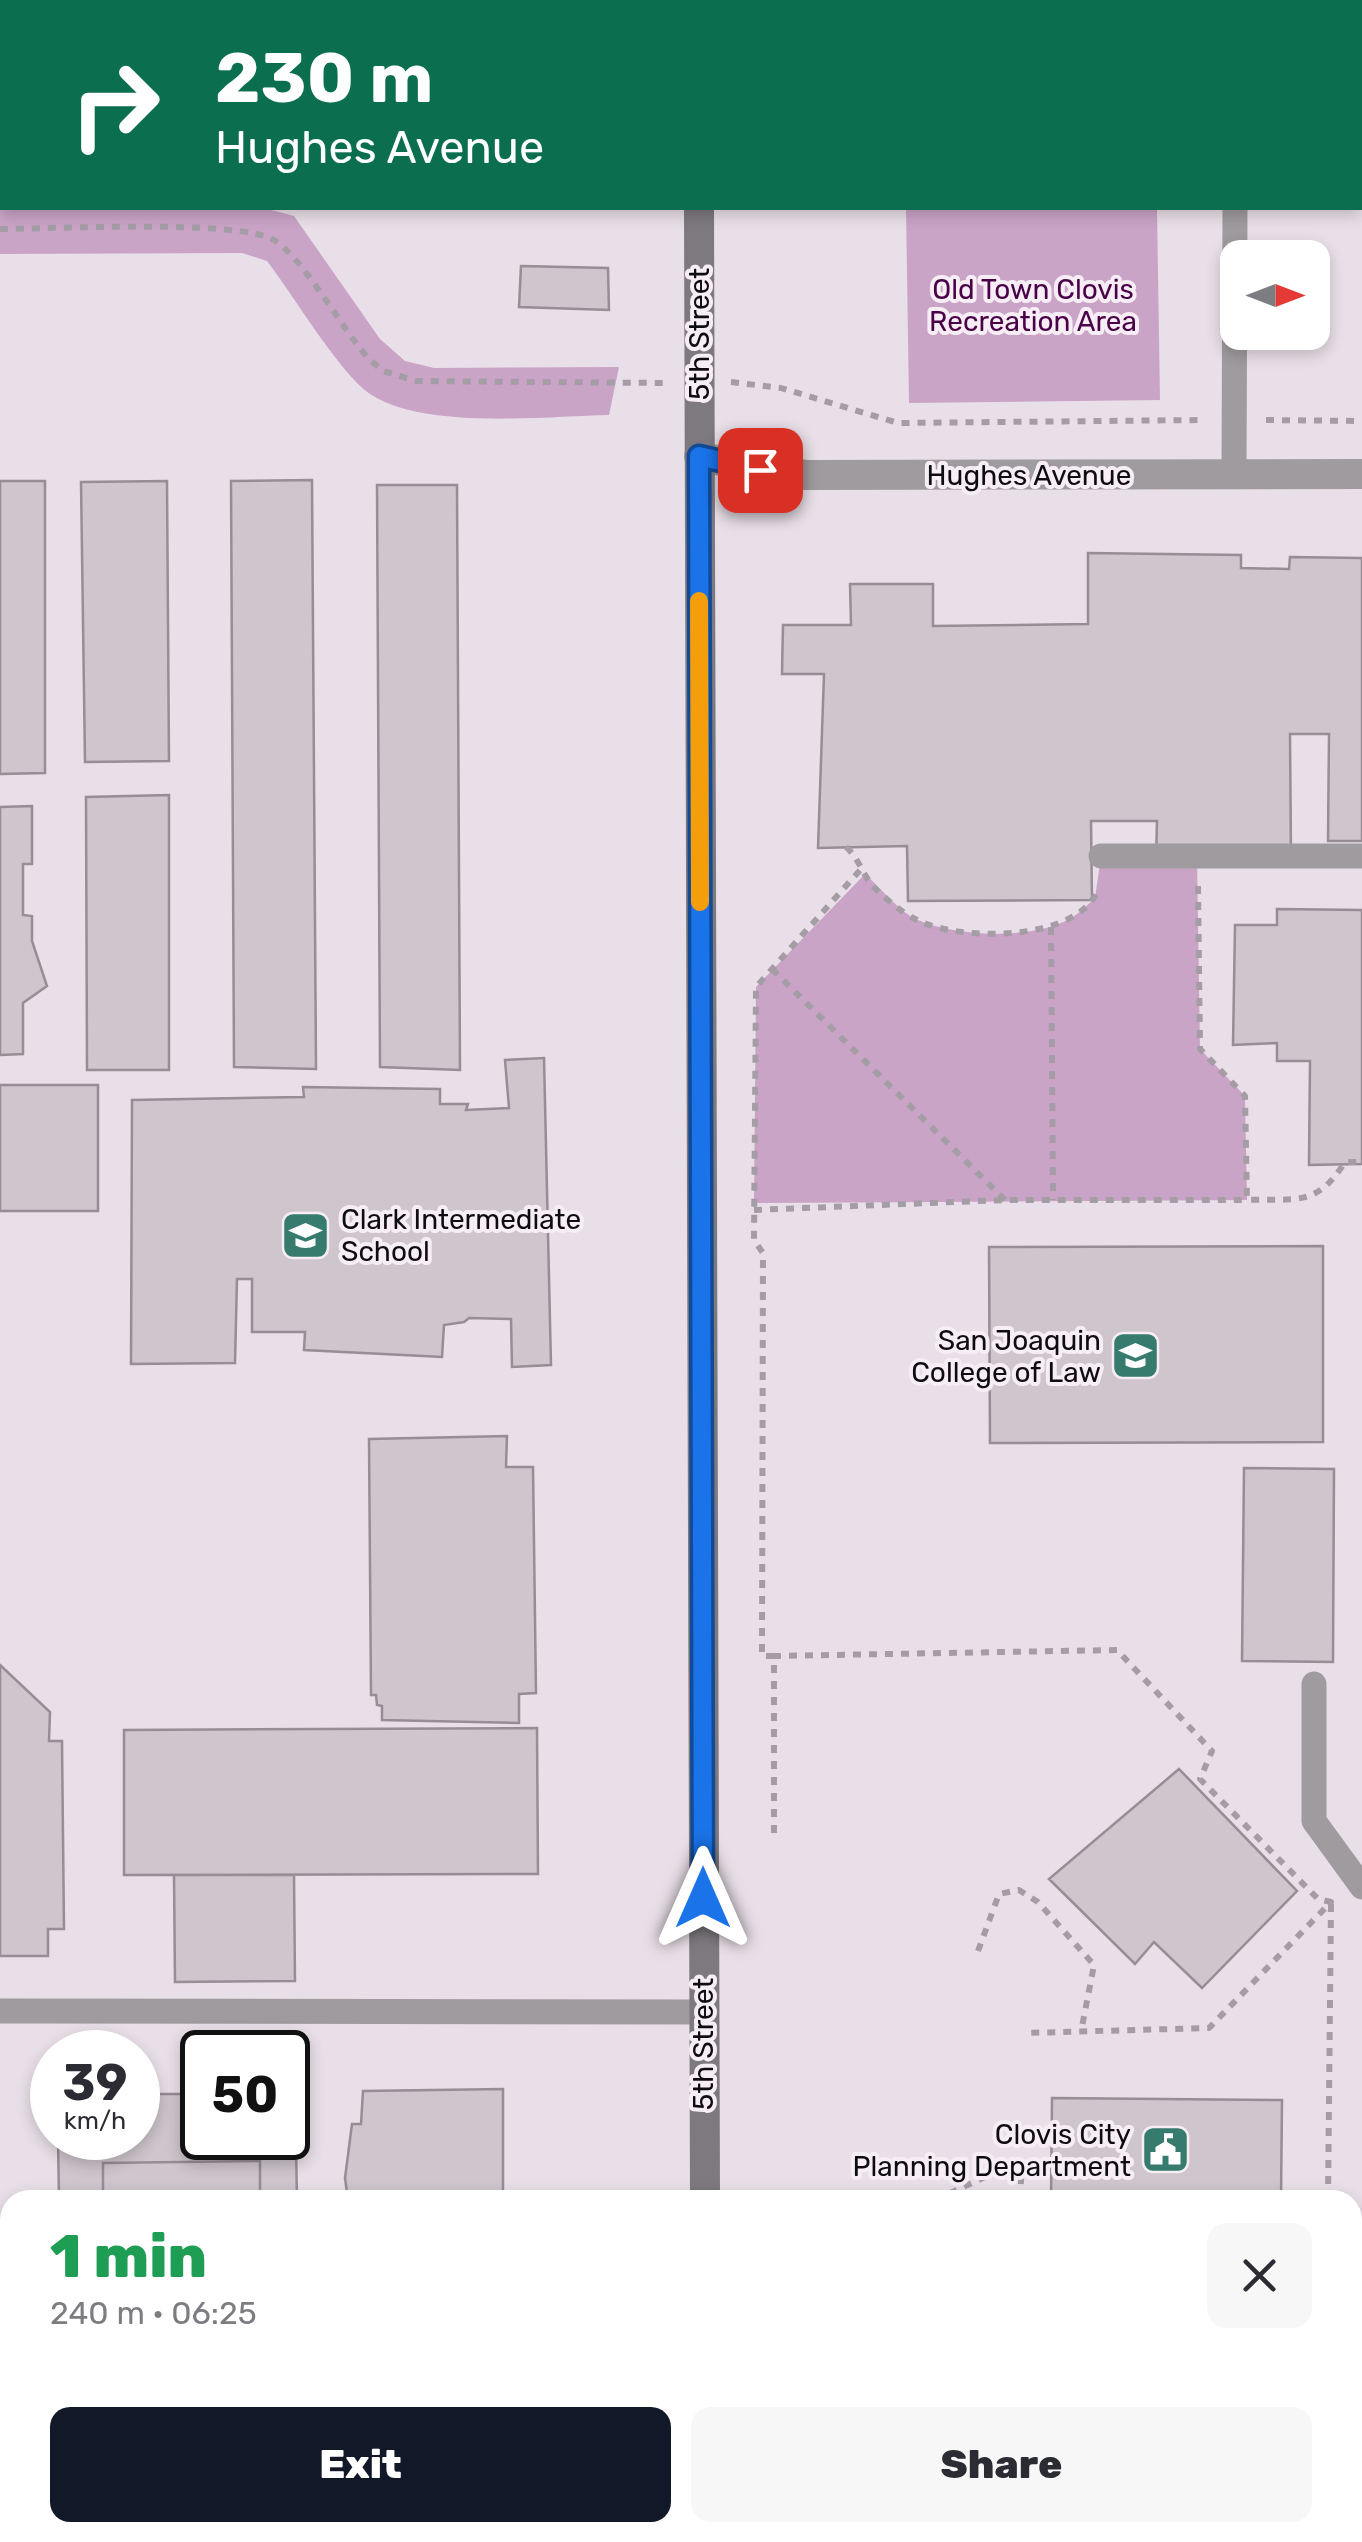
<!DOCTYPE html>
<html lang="en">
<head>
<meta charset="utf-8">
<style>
	:root { --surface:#fff; --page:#f7f7f7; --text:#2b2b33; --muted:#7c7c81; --accent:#111827 }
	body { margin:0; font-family:Rubik,sans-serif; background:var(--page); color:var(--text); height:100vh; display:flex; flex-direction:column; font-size:38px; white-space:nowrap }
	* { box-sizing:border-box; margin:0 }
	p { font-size:32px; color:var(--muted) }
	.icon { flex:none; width:55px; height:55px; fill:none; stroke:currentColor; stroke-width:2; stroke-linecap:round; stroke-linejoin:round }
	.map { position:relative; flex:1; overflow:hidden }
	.drawer { position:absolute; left:0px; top:2190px; width:1362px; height:352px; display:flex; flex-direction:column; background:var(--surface); border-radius:30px 30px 0 0; box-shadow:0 5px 15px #0003 }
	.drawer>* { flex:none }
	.hud { position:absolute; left:0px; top:0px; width:1362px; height:210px; box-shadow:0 5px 15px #0003; background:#0b6e4f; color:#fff; overflow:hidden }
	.needle { width:65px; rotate:90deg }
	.tools { position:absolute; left:1220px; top:240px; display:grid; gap:20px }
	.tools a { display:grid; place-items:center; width:110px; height:110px; border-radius:20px; background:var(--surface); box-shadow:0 5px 15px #0003; font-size:50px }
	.speed { position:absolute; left:30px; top:2030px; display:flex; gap:20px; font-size:50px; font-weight:700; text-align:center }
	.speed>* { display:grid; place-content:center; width:130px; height:130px; border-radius:50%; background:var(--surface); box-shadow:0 5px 15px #0003; line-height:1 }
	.speed small { font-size:25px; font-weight:400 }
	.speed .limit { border:5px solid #111; border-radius:15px; background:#fff; color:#111 }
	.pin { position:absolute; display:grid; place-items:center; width:85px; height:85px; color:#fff; margin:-42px; border-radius:20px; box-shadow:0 5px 15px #0006 }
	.me { position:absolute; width:110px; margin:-55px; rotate:0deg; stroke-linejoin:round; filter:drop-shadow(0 0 8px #0008) }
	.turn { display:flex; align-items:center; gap:35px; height:210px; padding:0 50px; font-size:45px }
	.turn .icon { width:130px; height:130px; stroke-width:2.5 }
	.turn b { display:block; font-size:70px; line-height:85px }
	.round { display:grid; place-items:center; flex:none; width:105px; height:105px; border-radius:20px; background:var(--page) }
	.head { display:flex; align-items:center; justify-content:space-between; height:170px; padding:0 50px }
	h1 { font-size:60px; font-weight:800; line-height:75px; color:#1e9e55 }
	.button { display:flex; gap:20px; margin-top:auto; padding:20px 50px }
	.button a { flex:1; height:115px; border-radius:20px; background:var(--accent); color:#fff; font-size:40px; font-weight:800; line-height:115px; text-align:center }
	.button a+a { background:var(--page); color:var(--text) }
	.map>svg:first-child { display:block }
	.green { fill:#caa4c7 }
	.building { fill:#cec5cd; stroke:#968d95; stroke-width:2.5 }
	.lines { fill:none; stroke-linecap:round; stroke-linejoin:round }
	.path { stroke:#a59da5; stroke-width:6; stroke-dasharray:8 8; stroke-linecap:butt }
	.lane { stroke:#9f9b9f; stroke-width:25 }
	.street { stroke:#9f9b9f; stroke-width:30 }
	.secondary { stroke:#7e797e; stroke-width:30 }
	.route-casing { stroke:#114b97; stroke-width:25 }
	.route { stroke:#1a73e8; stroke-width:18 }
	.slow { stroke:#f59e0b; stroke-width:18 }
	.labels { text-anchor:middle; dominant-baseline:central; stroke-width:8; stroke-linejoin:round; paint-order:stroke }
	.park-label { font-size:28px; fill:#490148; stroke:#f6edf5 }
	.street-label { font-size:28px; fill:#0f0c0f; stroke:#f6edf5 }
	.poi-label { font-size:28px; fill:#0f0c0f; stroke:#f6edf5; text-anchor:end }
</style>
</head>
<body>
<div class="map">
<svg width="1362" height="2542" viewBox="0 0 1362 2542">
	<rect width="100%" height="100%" fill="#e9dfe8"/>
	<path class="green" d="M 0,207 L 264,208 L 294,216 L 380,339 L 405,361 L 434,368 L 619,367 L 609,415 C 543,416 405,433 358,384 C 326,351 295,298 267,261 L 242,253 L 0,254 Z
		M 906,208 L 1157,208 L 1160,400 L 909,403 Z
		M 1101,856 L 1197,856 L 1200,1049 L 1245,1096 L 1247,1200 L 754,1203 L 756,987 L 865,874 C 881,888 899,912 918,920 C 956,937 1035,940 1071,918 C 1080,913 1088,904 1095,898 Z"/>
	<path class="building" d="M 521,266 L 608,268 L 609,310 L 519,307 Z
		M 312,480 L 316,1069 L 234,1067 L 231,481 Z
		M 0,481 L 45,481 L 45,773 L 0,774 Z
		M 167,481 L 169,761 L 85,762 L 81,482 Z
		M 377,485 L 457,485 L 460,1070 L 380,1067 Z
		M 1088,553 L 1241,555 L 1241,568 L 1289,569 L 1290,557 L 1362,558 L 1362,841 L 1328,841 L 1329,734 L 1290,734 L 1291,858 L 1156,859 L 1157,821 L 1091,821 L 1092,900 L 908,901 L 907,846 L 818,848 L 824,674 L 782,674 L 783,625 L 851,625 L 850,584 L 933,584 L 933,626 L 1088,624 Z
		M 169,795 L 169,1070 L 87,1070 L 86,797 Z
		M 32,806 L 32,864 L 23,864 L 23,915 L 32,916 L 32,941 L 47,986 L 23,1003 L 23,1054 L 0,1055 L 0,807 Z
		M 1277,909 L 1362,910 L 1362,1164 L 1309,1165 L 1310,1061 L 1277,1061 L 1277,1043 L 1233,1045 L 1235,925 L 1277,925 Z
		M 544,1058 L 551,1365 L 512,1367 L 511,1319 L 469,1318 L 464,1322 L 444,1325 L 442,1357 L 304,1350 L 305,1332 L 252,1332 L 252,1279 L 237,1279 L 235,1363 L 131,1364 L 132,1100 L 304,1097 L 303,1087 L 440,1089 L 440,1104 L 468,1104 L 466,1110 L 509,1108 L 505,1060 Z
		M 0,1085 L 98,1085 L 98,1211 L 0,1211 Z
		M 1323,1246 L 1323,1442 L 990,1443 L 989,1247 Z
		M 507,1436 L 506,1467 L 533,1467 L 536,1693 L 519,1694 L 519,1723 L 382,1720 L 382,1706 L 377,1705 L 376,1695 L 371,1695 L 369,1439 Z
		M 1244,1468 L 1334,1469 L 1333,1662 L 1242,1661 Z
		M 0,1665 L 50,1712 L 49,1741 L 62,1741 L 64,1929 L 48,1929 L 48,1956 L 0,1956 Z
		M 537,1728 L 538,1874 L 124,1875 L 124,1730 Z
		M 1179,1769 L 1297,1891 L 1202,1988 L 1154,1942 L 1135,1964 L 1049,1879 Z
		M 174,1875 L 294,1875 L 295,1981 L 175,1982 Z
		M 503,2089 L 503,2200 L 348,2200 L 345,2178 L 352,2124 L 361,2124 L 363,2091 Z
		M 288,2093 L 295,2093 L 297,2200 L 59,2200 L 58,2138 L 138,2138 L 138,2094 L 202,2094 L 202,2138 L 288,2138 Z
		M 1052,2098 L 1282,2100 L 1281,2200 L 1051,2200 Z
		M 260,2161 L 260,2200 L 103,2200 L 103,2163 Z
		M 60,2532 L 265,2532 L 266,2542 L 286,2542 L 60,2542 Z
		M 349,2532 L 505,2532 L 505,2542 L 348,2542 Z
		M 892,2532 L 1221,2532 L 1231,2542 L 901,2542 Z"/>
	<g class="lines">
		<path class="path" d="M 0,229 C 50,229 240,219 274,240 C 304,259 342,329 369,359 L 383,371 L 416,381 L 664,383
			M 731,382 L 781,388 L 898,423 L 1203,420
			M 1266,420 L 1362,421
			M 846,847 C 858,857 862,873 872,885 C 882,896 901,912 915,919 C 957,942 1081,943 1099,887
			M 1198,886 L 1200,1049 L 1245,1096 L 1247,1200 C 1296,1198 1316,1208 1345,1162 L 1362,1162
			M 1051,927 L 1053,1200
			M 772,969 L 1005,1200
			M 754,1210 L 1005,1200 L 1247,1200
			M 774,1656 L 762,1656 L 763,1253 L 754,1240 L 756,987 L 862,868
			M 774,1833 L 774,1656 L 1117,1650 L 1212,1751 L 1200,1779 L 1318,1899 L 1331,1902 L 1209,2028 L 1025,2033
			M 978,1951 L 999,1894 L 1019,1890 L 1038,1902 L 1094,1965 L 1081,2032
			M 935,2200 L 1022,2160 L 1020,2200
			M 1328,2200 L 1331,1903
			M 1228,2532 L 1237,2542"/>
		<path class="lane" d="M 1235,2 L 1362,2
			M 1234,475 L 1235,208
			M 1101,856 L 1362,856
			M 1314,1684 L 1314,1821 L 1362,1887
			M 0,2011 L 703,2012"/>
		<path class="street" d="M 699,456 L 760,470 L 807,475 L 1362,474"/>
		<path class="secondary" d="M 700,2 L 700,0
			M 699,208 L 705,2200
			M 707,2532 L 707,2542"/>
	</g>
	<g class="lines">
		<defs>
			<path id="route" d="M 703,1898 L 699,456 L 760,470"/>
		</defs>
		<use href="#route" class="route-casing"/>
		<use href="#route" class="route"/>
		<path class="slow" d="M 699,601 L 700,902"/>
	</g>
	<defs>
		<symbol id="school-square" viewBox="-11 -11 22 22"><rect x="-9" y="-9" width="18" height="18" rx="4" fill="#377b6e" stroke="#f6edf5"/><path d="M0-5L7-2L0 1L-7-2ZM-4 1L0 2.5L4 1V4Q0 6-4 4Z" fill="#fff"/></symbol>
		<symbol id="civic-square" viewBox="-11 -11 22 22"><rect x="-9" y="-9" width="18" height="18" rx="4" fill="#377b6e" stroke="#f6edf5"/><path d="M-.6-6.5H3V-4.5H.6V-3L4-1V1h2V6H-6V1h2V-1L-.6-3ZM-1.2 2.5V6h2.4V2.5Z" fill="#fff"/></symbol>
	</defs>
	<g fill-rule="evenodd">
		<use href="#school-square" x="278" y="1208" width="55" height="55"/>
		<use href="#school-square" x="1108" y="1328" width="55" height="55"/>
		<use href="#civic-square" x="1138" y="2122" width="55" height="55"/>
	</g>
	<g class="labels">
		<g class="park-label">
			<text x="1033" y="289">Old Town Clovis<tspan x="1033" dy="32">Recreation Area</tspan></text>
		</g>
		<g class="street-label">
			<text transform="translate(699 334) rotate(-90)">5th Street</text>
			<text x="1029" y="475">Hughes Avenue</text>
			<text transform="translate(703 2044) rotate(-90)">5th Street</text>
		</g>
		<g class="poi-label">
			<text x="341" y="1219" text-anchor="start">Clark Intermediate<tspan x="341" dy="32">School</tspan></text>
			<text x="1101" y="1340">San Joaquin<tspan x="1101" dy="32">College of Law</tspan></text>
			<text x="1131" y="2134">Clovis City<tspan x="1131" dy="32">Planning Department</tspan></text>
		</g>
	</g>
</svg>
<div class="tools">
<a><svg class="needle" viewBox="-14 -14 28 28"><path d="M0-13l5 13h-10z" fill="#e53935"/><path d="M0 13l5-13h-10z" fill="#7c7c81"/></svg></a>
</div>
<div class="speed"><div>39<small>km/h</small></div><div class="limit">50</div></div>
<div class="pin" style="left:760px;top:470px;background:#d93025"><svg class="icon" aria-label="arrive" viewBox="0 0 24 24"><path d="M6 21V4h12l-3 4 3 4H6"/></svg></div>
<svg class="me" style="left:703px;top:1898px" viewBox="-20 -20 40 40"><path d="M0-17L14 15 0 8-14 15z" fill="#1a73e8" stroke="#fff" stroke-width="4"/></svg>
<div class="hud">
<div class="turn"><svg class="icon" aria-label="right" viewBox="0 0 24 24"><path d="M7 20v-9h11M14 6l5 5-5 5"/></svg><div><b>230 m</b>Hughes Avenue</div></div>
</div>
<section class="drawer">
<div class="head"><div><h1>1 min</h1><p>240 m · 06:25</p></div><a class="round"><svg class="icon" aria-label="close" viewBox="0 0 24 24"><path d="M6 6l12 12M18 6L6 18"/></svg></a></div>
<div class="button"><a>Exit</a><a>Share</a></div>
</section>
</div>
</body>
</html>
